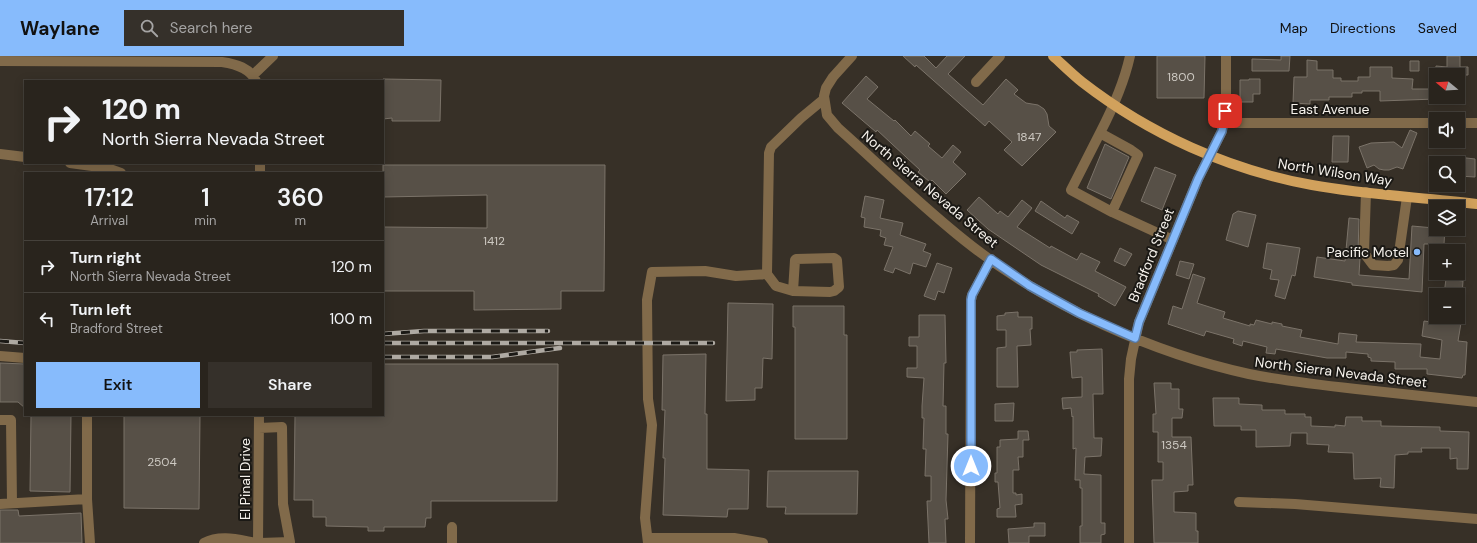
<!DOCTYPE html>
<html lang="en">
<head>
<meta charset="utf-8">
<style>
	:root { --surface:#29241d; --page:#35302a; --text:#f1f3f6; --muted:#a5a4a4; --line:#45413b; --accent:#87bbfc }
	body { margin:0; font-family:"DM Sans",sans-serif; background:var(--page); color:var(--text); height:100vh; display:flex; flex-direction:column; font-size:15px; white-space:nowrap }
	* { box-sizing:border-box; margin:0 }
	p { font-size:13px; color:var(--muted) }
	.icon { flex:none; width:22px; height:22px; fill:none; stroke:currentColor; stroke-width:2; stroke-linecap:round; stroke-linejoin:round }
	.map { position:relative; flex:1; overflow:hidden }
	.details { position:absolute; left:24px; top:116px; width:360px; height:244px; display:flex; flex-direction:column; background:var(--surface); border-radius:0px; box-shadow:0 2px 10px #0003,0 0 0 1px var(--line) }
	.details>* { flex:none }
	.top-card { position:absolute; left:24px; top:24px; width:360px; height:84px; border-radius:0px; box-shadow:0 2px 10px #0003,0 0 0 1px var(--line); background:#29241d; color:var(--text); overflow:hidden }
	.needle { width:26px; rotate:288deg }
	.tools { position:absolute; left:1429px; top:12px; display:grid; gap:8px }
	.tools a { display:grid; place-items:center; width:36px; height:36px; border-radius:0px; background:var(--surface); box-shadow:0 2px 10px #0003,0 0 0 1px var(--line); font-size:20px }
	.pin { position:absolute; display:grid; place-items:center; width:34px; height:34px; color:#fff; margin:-17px; border-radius:8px; box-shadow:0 2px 6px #0006 }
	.me { position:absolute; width:44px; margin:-22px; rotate:0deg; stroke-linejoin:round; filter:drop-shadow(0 0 3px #0008) }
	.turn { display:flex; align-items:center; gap:14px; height:84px; padding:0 12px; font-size:18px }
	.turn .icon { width:52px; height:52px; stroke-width:2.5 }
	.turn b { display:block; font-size:28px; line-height:34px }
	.eta { display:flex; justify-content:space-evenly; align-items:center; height:68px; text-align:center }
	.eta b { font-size:24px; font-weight:600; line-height:28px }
	.primary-button { display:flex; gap:8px; margin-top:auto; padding:8px 12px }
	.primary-button a { flex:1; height:46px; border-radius:0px; background:var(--accent); color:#111; font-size:16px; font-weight:600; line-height:46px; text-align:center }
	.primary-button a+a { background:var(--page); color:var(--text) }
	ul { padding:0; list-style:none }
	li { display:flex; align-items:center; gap:12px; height:52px; padding:0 12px; border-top:1px solid var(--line) }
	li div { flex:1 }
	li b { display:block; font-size:15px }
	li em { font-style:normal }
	header { display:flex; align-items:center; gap:24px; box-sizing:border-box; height:56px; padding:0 20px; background:var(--accent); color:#111 }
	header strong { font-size:19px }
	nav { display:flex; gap:22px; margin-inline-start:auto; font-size:14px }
	.search { width:280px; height:36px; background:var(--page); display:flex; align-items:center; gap:10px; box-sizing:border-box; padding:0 14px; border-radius:0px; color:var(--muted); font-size:15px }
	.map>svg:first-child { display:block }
	.building { fill:#575047; stroke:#7b7369 }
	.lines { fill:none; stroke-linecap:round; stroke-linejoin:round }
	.minor { stroke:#816a4a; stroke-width:10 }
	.major { stroke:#d1a15c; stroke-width:10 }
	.rail-casing { stroke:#afaaa3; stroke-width:4.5 }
	.rail { stroke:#1b1915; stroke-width:3; stroke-dasharray:9; stroke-linecap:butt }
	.route-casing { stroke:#587aa4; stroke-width:10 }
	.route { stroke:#87bbfc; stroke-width:7 }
	.poi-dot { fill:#87bbfc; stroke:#1b1915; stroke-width:1.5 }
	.labels { text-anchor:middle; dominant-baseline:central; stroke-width:4; stroke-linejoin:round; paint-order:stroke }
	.number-label { font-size:12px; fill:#cecac3 }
	.street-label { font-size:14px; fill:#f6f2ec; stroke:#1b1915 }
	.poi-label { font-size:14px; fill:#f6f2ec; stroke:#1b1915; text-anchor:end }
</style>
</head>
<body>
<header>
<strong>Waylane</strong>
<div class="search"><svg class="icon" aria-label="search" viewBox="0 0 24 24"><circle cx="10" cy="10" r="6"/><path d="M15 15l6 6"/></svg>Search here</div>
<nav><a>Map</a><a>Directions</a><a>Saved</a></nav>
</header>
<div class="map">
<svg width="1477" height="487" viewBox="0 0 1477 487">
	<rect width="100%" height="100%" fill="#373027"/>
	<path class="building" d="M 903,0 L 924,0 L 936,12 L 947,0 L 965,0 L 948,18 L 983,49 L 1006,23 L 1018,34 L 1014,38 L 1026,47 L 1038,49 L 1044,53 L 1047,58 L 1049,70 L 1056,76 L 1022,110 L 1004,94 L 1012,86 L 989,65 L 985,70 L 916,9 L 915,11 Z
		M 1157,0 L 1205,0 L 1204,42 L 1157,42 Z
		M 1281,0 L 1290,0 L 1289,15 L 1252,15 L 1252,3 L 1281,4 Z
		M 1447,0 L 1460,0 L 1460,11 L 1468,11 L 1468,19 L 1435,19 L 1436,10 L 1447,11 Z
		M 1307,4 L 1317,5 L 1317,14 L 1333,14 L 1333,22 L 1341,22 L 1341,25 L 1358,25 L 1358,21 L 1370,21 L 1370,11 L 1392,11 L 1392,22 L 1413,23 L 1412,33 L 1436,33 L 1436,43 L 1380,45 L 1380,35 L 1362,35 L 1362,37 L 1352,37 L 1352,41 L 1329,41 L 1329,44 L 1310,44 L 1310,48 L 1293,47 L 1294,21 L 1307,21 Z
		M 1410,5 L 1419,5 L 1419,15 L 1410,15 Z
		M 866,20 L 878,31 L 867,43 L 894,65 L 895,64 L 911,80 L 915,75 L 930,88 L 928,90 L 942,102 L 953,89 L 961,96 L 953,106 L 966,118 L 946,138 L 932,124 L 930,126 L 918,116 L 920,114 L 877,74 L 876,76 L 842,47 Z
		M 383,23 L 441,24 L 440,65 L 392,65 L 392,62 L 383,63 Z
		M 1249,23 L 1260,23 L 1260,38 L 1253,38 L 1253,46 L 1240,46 L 1240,24 L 1249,24 Z
		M 1410,74 L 1417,77 L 1403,113 L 1397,111 L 1389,114 L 1384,114 L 1379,113 L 1374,109 L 1367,112 L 1359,91 L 1371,87 L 1394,86 L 1402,92 Z
		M 1333,80 L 1349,80 L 1348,106 L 1332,106 Z
		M 1105,88 L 1129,101 L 1111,143 L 1087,132 Z
		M 1458,101 L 1475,103 L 1475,121 L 1458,120 Z
		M 383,109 L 605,109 L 604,235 L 561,235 L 561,253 L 474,254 L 474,235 L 383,235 L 383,171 L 487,172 L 487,139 L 383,141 Z
		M 1155,111 L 1176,119 L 1162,154 L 1141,145 Z
		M 865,140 L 884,144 L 880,162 L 903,167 L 900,179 L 926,188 L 923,195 L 931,198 L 926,211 L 913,207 L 910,218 L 895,212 L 893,217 L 884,214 L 893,191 L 884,189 L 886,182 L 880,180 L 881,174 L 864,171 L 865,162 L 861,161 Z
		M 979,141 L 998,158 L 1000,155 L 1008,161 L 1022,144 L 1032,152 L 1017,171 L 1050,192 L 1051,190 L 1077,204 L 1081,197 L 1100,206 L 1095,215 L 1126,231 L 1115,250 L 1098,240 L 1099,238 L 1041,209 L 988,173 L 967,154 Z
		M 1041,145 L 1065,162 L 1067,159 L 1079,166 L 1072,178 L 1035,155 Z
		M 1238,155 L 1256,159 L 1248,191 L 1226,184 L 1233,158 Z
		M 1349,162 L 1359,163 L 1358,197 L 1360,202 L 1359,219 L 1409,223 L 1412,170 L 1445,173 L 1444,188 L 1424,188 L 1422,236 L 1352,229 L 1352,227 L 1314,221 L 1317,201 L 1345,205 Z
		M 1267,187 L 1300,192 L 1295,220 L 1292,219 L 1285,243 L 1275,240 L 1279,224 L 1270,223 L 1272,214 L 1263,212 Z
		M 1120,192 L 1132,198 L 1125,210 L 1114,205 Z
		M 1180,205 L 1194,208 L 1189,223 L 1176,219 Z
		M 937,207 L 952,212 L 944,237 L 938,235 L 935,244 L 924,240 Z
		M 1193,218 L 1205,222 L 1197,247 L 1225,256 L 1223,262 L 1250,270 L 1250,268 L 1254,269 L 1256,264 L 1272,268 L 1272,266 L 1282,268 L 1282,270 L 1302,274 L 1300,281 L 1338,288 L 1339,277 L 1357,279 L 1356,286 L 1421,288 L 1420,301 L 1440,303 L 1442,284 L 1422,280 L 1424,265 L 1439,267 L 1440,261 L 1462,261 L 1458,285 L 1467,286 L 1465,319 L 1463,319 L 1462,322 L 1427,318 L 1427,313 L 1395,313 L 1395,306 L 1371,305 L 1371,302 L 1368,301 L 1368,298 L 1346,296 L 1346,302 L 1327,302 L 1276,293 L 1275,298 L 1266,297 L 1267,291 L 1243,285 L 1242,290 L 1233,287 L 1234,283 L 1206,275 L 1204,280 L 1168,268 L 1173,250 L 1182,253 Z
		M 1446,223 L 1463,225 L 1462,239 L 1444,238 Z
		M 728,247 L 773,248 L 772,303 L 763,302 L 762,332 L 755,332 L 755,344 L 726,345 Z
		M 793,250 L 844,250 L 844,279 L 847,279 L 847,383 L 795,383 L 795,271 L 793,271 Z
		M 1018,256 L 1018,261 L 1032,261 L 1032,273 L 1030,273 L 1031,289 L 1017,290 L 1018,331 L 997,331 L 997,292 L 1006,291 L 1006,274 L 997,274 L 997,260 L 1005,259 L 1005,257 Z
		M 919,259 L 945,259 L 946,307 L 944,307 L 943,350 L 946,350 L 946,378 L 948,378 L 946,444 L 948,463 L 945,463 L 946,487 L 929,487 L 927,445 L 931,445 L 931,420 L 925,420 L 926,393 L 923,393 L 924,362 L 922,362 L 922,350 L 924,322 L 907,321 L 907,312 L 917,312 L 917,290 L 909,290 L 909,281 L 919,281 Z
		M 1102,293 L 1103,338 L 1093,338 L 1094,382 L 1102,382 L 1101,400 L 1085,401 L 1084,418 L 1101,419 L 1101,467 L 1105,467 L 1105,478 L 1101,479 L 1101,487 L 1080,487 L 1080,470 L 1082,470 L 1082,432 L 1080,432 L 1080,424 L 1075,424 L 1076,392 L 1073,393 L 1073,360 L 1072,361 L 1071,352 L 1063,353 L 1062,342 L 1082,341 L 1082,321 L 1072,322 L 1070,296 L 1077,296 L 1077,294 Z
		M 706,298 L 705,358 L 707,358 L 707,413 L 749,414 L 748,453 L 728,453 L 727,461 L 663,459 L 665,402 L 663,402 L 665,354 L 662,354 L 663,299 Z
		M 0,307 L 25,308 L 25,352 L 18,346 L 0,346 Z
		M 383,308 L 558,308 L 557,445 L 431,445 L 431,462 L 426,462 L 425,471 L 384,471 L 384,475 L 368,475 L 368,471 L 326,470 L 326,461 L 313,461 L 313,444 L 294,444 L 295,359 L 383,359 Z
		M 1154,327 L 1171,327 L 1171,333 L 1179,333 L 1179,353 L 1183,353 L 1182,362 L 1172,362 L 1172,381 L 1191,381 L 1193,429 L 1188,429 L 1188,435 L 1174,436 L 1174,456 L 1196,457 L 1196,475 L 1198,475 L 1198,487 L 1154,487 L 1152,424 L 1163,424 L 1163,406 L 1158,406 L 1158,376 L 1153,376 L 1153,358 L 1156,358 Z
		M 1213,342 L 1239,342 L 1239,348 L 1262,349 L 1262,354 L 1285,354 L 1285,358 L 1305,358 L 1305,361 L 1311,361 L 1311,370 L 1335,371 L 1335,369 L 1345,370 L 1346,361 L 1362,361 L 1362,365 L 1381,365 L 1381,370 L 1440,371 L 1440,375 L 1469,376 L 1468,413 L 1457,413 L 1457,402 L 1450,403 L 1450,392 L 1421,392 L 1422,396 L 1408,396 L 1408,398 L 1395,399 L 1394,432 L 1380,431 L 1381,422 L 1354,423 L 1353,397 L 1328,396 L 1329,389 L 1307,388 L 1307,377 L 1291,377 L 1290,390 L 1256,391 L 1256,374 L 1241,374 L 1241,370 L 1214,370 Z
		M 1014,347 L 1013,365 L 995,365 L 995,348 Z
		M 31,359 L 71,359 L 70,436 L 30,435 Z
		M 124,359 L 200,359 L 199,453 L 124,452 Z
		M 1018,375 L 1028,375 L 1029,384 L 1023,384 L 1023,401 L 1018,401 L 1019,414 L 1013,414 L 1013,437 L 1016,437 L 1016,439 L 1022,438 L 1022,448 L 1015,449 L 1016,461 L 997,461 L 997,453 L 1000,452 L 998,426 L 995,426 L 995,417 L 997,417 L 997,391 L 1000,391 L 1000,384 L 1018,383 Z
		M 768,415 L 858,415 L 857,458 L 785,458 L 786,451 L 767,451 Z
		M 0,454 L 18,454 L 19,460 L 81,457 L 82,487 L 0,487 Z
		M 1034,467 L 1045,467 L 1045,480 L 1029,480 L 1029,487 L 1009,487 L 1008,473 L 1034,471 Z"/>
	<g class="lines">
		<path class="minor" d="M 852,0 L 833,21 L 826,32 L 824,40 L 827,59 L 838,72 C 883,112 926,155 973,191 C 1051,251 1153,297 1249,318 C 1284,325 1320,329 1356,333 C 1396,337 1437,342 1477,346
			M 0,5 L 222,6 C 236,8 250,12 256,25
			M 253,19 L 273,0
			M 976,26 L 1000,0
			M 1223,67 L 1436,67
			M 1458,67 L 1477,67
			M 1100,77 C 1113,52 1124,27 1130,0
			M 0,98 L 25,101
			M 70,107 L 107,112 L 121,117
			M 260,117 L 260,107
			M 1366,136 L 1364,197 L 1373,209 L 1388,210 L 1394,209 L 1398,204 L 1407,141
			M 1112,156 L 1071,134 L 1100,77 L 1131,94 L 1138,99 L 1112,156 L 1173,184
			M 767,218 L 769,97 L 771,91 L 801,62 L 824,43
			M 0,300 L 25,302
			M 87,359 L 87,443 L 90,487
			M 0,364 L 11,364 L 12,447
			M 259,372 L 282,371 L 283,448 L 290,486
			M 1239,446 L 1295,448 L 1477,463
			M 0,448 L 87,443
			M 452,471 L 452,487
			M 648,482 L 734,482 L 734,487
			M 734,482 L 763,487
			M 204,487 C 221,478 239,484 257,487
			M 258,487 L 259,359
			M 260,487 L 290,486 L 290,487
			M 648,487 L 645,462 L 652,369 L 648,343 L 647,244 L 652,216 L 705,215 L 736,220 L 767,218 L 776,230 L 793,235 L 830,236 L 834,235 L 839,231 L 837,204 L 834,202 L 796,203 L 795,204 L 793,235
			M 970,487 L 971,244 L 972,239 L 991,203
			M 1129,487 L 1129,323 L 1131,303 L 1139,266 L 1198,123 L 1222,75 L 1226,42 L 1226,0"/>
		<path class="major" d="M 1053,0 C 1063,9 1072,18 1082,26 C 1149,78 1229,114 1312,129 C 1366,139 1422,141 1477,148"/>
		<defs>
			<path id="rail" d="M 383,278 L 424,275 L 548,275
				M 0,285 L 25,287
				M 383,287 L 713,287
				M 383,301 L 492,301 L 560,292"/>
		</defs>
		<use href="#rail" class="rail-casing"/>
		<use href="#rail" class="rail"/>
	</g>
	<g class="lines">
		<defs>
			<path id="route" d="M 971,410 L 971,244 L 972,239 L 991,203 L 1030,230 L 1079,257 L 1135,282 L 1139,266 L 1198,123 L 1222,75 L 1225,55"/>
		</defs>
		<use href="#route" class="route-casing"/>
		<use href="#route" class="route"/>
	</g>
	<circle class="poi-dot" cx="1417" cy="196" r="4"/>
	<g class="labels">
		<g class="number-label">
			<text x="1181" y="21">1800</text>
			<text x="1029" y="81">1847</text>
			<text x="494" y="185">1412</text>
			<text x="1174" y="389">1354</text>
			<text x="162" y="406">2504</text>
		</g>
		<g class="street-label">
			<text x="1330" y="53">East Avenue</text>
			<text transform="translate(1335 116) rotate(9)">North Wilson Way</text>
			<text transform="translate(930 133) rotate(40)">North Sierra Nevada Street</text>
			<text transform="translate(1151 199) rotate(-68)">Bradford Street</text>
			<text transform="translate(1341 316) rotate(7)">North Sierra Nevada Street</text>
			<text transform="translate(245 423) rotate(-90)">El Pinal Drive</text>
		</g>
		<g class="poi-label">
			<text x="1409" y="196">Pacific Motel</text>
		</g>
	</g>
</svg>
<div class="tools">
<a><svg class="needle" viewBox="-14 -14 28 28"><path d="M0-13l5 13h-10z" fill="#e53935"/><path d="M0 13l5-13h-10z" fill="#a5a4a4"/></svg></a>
<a><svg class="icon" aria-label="sound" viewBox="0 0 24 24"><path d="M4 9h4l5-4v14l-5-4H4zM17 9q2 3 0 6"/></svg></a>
<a><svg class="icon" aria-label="search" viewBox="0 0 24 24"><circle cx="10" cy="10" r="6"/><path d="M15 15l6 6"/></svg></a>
<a><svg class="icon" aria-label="layers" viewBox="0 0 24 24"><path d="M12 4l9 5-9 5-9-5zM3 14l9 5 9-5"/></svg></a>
<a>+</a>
<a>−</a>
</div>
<div class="pin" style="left:1225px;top:55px;background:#d93025"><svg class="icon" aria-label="arrive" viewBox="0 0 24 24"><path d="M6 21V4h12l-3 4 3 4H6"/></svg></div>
<svg class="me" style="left:971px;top:410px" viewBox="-20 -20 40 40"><circle r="17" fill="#87bbfc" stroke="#fff" stroke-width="3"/><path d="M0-11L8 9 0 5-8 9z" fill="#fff"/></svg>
<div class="top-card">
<div class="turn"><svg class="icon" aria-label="right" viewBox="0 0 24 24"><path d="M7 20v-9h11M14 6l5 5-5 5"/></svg><div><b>120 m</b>North Sierra Nevada Street</div></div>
</div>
<section class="details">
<div class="eta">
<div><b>17:12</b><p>Arrival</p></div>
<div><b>1</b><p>min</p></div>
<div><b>360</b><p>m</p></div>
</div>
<ul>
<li><svg class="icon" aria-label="right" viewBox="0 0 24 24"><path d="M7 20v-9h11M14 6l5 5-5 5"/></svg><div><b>Turn right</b><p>North Sierra Nevada Street</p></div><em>120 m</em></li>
<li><svg class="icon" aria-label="left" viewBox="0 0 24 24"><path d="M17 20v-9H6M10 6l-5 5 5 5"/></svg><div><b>Turn left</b><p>Bradford Street</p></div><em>100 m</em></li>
</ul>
<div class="primary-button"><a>Exit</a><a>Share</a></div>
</section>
</div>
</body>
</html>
